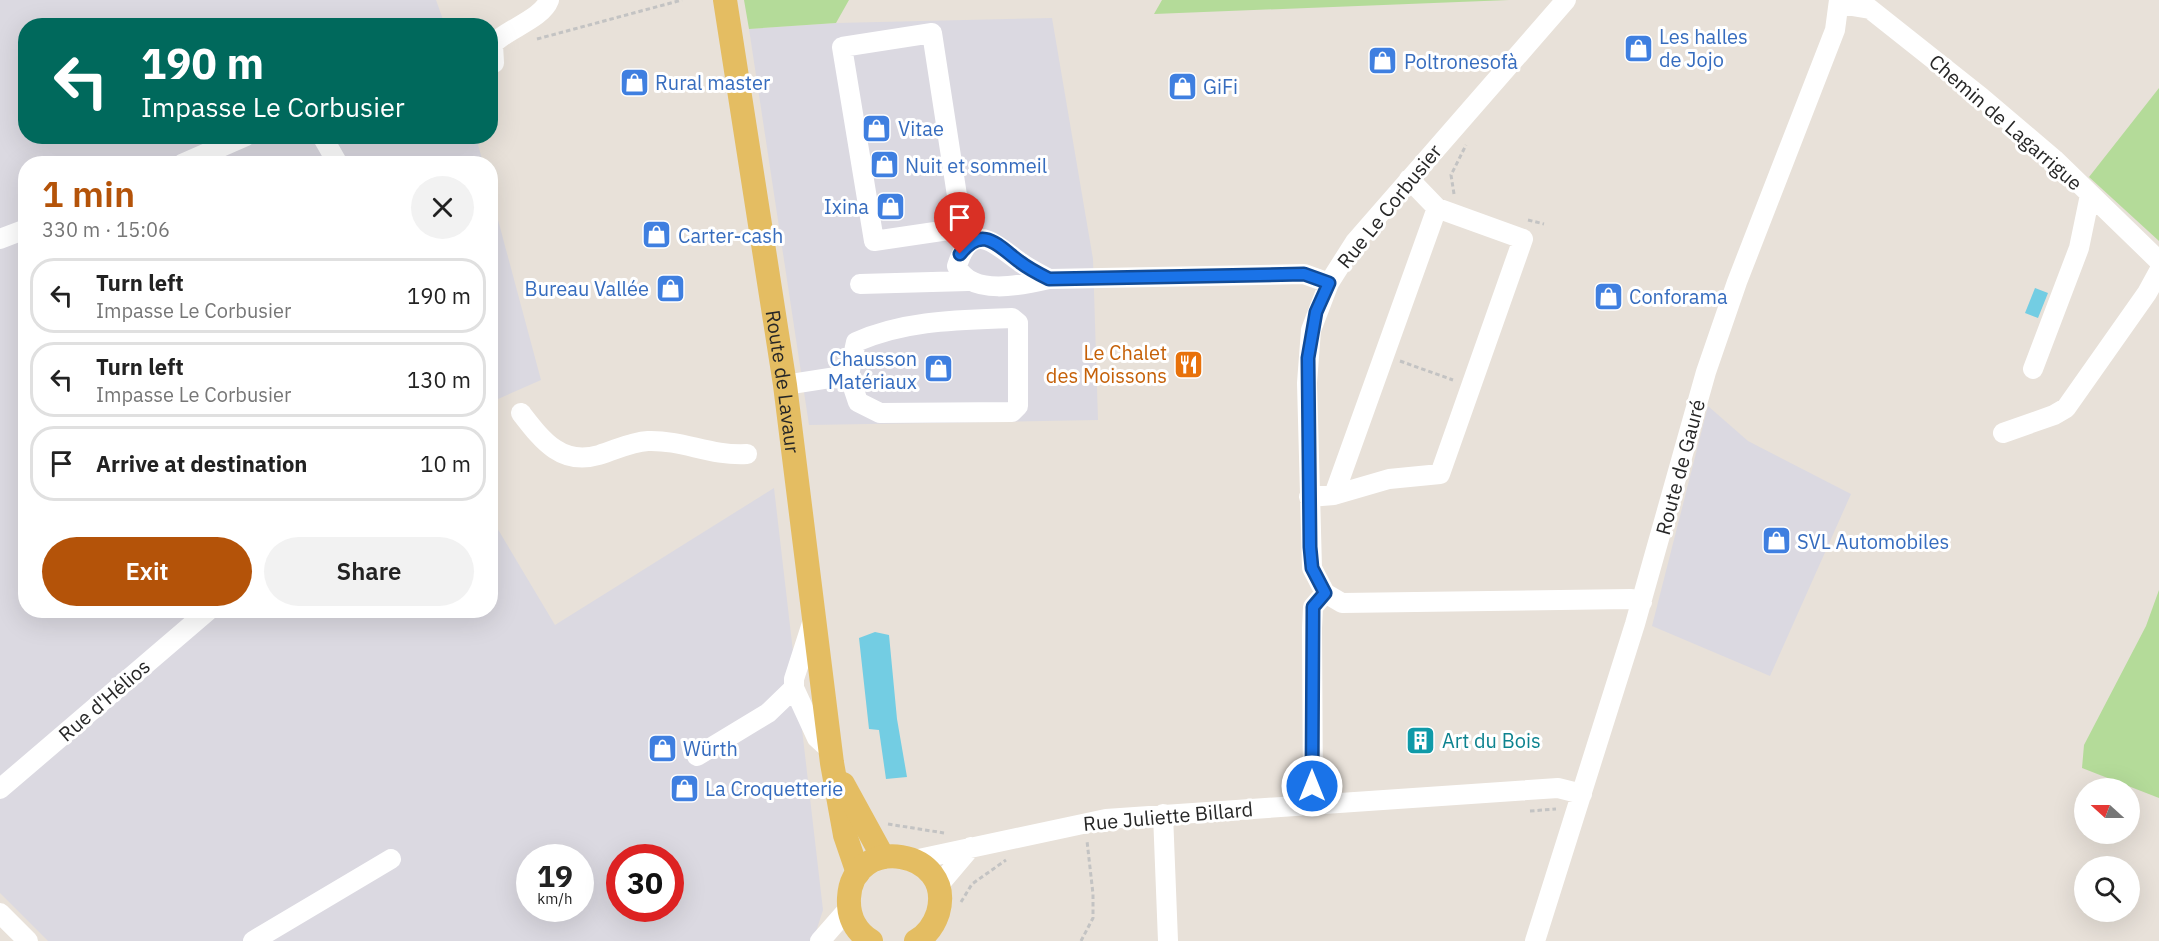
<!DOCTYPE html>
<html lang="en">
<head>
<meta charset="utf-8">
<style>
	:root { --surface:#fff; --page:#f2f2f2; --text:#222; --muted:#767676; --line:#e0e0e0; --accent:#b45309 }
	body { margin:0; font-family:"IBM Plex Sans",sans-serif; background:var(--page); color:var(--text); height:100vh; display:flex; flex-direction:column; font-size:22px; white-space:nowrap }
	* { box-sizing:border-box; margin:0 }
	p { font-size:20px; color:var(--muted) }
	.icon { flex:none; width:33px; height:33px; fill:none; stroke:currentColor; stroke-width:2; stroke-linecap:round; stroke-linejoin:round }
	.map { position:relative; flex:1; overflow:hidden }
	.side { position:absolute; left:18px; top:156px; width:480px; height:462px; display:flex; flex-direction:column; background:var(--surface); border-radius:24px; box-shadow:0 6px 24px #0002 }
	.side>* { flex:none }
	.hud { position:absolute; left:18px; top:18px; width:480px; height:126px; border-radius:24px; box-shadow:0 6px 24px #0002; background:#00695c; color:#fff; overflow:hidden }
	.needle { width:39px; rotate:291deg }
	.tools { position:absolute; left:2074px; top:778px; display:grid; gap:12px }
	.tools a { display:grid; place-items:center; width:66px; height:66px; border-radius:50%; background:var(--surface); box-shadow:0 6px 24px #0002; font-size:30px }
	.speed { position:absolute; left:516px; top:844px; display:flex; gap:12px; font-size:30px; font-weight:700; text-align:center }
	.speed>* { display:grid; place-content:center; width:78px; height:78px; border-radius:50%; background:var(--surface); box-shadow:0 6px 24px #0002; line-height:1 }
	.speed small { font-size:15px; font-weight:400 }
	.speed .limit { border:9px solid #d22; background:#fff; color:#111 }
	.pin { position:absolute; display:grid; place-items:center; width:51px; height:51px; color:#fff; margin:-62px -26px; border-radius:50% 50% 50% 0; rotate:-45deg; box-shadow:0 0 6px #0007 }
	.pin .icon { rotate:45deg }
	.me { position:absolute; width:66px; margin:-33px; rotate:0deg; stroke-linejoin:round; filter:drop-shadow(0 0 4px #0008) }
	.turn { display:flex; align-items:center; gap:21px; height:126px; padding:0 24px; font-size:27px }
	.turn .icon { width:78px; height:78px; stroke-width:2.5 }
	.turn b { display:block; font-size:42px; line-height:51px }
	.round { display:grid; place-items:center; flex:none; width:63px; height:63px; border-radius:32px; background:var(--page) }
	.head { display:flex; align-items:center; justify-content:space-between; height:102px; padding:0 24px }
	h1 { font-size:36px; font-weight:600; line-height:45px; color:var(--accent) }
	.button { display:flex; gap:12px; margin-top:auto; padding:12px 24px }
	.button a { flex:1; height:69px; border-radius:36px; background:var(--accent); color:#fff; font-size:24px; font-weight:600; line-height:69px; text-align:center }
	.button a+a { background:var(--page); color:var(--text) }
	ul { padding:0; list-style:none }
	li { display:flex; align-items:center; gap:18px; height:75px; margin:0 12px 9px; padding:0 12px; border:3px solid var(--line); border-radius:24px }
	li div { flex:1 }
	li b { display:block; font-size:22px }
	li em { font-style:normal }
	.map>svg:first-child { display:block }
	.industrial { fill:#dbd9e1; fill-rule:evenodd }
	.green { fill:#b4db99 }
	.water { fill:#73cde3 }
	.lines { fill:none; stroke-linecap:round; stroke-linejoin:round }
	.path { stroke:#c3c3c3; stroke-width:3; stroke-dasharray:4.5 3; stroke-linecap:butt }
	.minor { stroke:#fff; stroke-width:20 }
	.major { stroke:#e4bd62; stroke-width:24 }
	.route-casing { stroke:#114b97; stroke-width:15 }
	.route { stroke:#1a73e8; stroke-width:10 }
	.labels { text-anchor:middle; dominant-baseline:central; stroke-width:6; stroke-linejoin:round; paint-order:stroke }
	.shop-label { font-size:20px; fill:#366cbe; stroke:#fff; text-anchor:start }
	.street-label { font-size:20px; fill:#272727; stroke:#fff }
	.food-label { font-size:20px; fill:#c56008; stroke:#fff; text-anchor:end }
	.culture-label { font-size:20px; fill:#0d838f; stroke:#fff; text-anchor:start }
</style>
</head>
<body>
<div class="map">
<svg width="2159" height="941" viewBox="0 0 2159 941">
	<rect width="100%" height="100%" fill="#e8e1d9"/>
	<path class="industrial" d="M 0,0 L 436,0 L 445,25 L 26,26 L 26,136 L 476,137 L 483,163 L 26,164 L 26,610 L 490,610 L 491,528 L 496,526 L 555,625 L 774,488 L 823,910 L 813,941 L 48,941 L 0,893 ZM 530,858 L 580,858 L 580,909 L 530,909 ZM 620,858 L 670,858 L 670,909 L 620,909 Z
		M 1052,18 L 1093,259 L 1098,420 L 809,425 L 749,29 L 836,23 Z
		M 490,190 L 541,380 L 491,402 L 490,402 Z
		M 1708,406 L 1748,441 L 1851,494 L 1770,676 L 1652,626 Z"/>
	<path class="green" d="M 744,0 L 849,0 L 836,23 L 749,29 Z
		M 1162,0 L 1509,0 L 1154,14 Z
		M 2159,88 L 2159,241 L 2089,177 Z
		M 2159,590 L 2159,798 L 2082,768 L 2084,745 L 2146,626 Z"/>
	<path class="water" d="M 2035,288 L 2048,293 L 2038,318 L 2025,313 Z
		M 875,632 L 889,635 L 897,719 L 907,777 L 886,779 L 879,730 L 869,729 L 859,638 Z"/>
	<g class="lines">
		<path class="path" d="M 537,39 L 682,0
			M 1454,194 L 1451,175 L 1466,145
			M 1528,220 L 1544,224
			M 1400,361 L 1453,380
			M 1530,811 L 1556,809
			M 888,824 L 944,833
			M 961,902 L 972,884 L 1006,860
			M 1081,941 L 1093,918 L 1093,894 L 1087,841"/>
		<path class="minor" d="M 1566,0 L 1355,242 L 1329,283 L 1311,330 L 1307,383 L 1312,568 L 1325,593 L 1342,603 L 1631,599 L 1642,602
			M 1840,4 L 1870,9 L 1981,97 L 2054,159 L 2159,261
			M 490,64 L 494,63 L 493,44 C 507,29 542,19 549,0
			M 322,136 L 338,164
			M 182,164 L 246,136
			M 962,228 L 874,241 L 842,47 L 932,33 L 962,228 L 968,244
			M 0,239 L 26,229
			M 1049,279 C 1023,285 970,297 957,266 C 972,219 995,244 1020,262 C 1029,269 1040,274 1049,279 L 1304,274 L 1329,283
			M 860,284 L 968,281
			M 1012,318 L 1018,323 L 1018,406 L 1012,412 L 880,413 L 858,402 L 849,375 L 856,342 C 905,320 959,320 1012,318 Z
			M 2033,369 L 2079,248 L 2090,195
			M 785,385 L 849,375
			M 521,413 C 542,440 561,466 599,455 C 616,450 630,442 648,441 C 684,440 709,456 747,454
			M 2003,433 L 2054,415 L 2066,408 L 2147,293 L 2159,271
			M 1334,495 L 1437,208 L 1409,179
			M 1309,497 L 1334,495 L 1389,479 L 1440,474 L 1523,239 L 1437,208
			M 813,620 L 794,679 L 794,688 L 817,738 L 829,749
			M 697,756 L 768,713 L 794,688
			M 0,789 L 209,610
			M 1313,804 L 1312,628 L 1313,607 L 1325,593
			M 1163,814 L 1168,941
			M 914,860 L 1106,819 L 1558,788 L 1582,794
			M 938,886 L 971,847
			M 0,913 L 28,941
			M 253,941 L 391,859
			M 820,941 L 849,908
			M 1535,941 L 1635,624 L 1706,372 L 1737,282 L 1835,30 L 1839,0"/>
		<g class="major">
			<path id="s1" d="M 725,0 L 785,385 L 832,763 L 845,835 L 858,873"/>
			<path d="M 843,784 L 883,857"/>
			<path d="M 871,941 C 855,931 848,917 849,898 C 852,833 956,849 938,913 C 934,925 927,935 916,941"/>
		</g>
	</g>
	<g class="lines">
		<defs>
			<path id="route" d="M 960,254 C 983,224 998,246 1020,262 C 1029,269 1039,274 1049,279 L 1304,274 L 1329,283 L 1316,312 L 1308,358 L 1310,547 L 1312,568 L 1325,593 L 1313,607 L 1312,786"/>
		</defs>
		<use href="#route" class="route-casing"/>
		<use href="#route" class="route"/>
	</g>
	<defs>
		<symbol id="shop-square" viewBox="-11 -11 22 22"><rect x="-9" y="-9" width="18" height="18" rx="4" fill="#3f7fe0" stroke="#fff"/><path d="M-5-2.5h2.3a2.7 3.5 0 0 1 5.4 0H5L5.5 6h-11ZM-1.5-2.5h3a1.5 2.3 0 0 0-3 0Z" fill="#fff"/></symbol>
		<symbol id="restaurant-square" viewBox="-11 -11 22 22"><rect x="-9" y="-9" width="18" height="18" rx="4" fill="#e8710a" stroke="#fff"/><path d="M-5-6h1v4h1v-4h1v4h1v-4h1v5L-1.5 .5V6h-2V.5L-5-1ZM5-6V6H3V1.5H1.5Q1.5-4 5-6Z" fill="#fff"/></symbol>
		<symbol id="building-square" viewBox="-11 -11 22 22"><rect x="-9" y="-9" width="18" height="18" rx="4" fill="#0f9aa8" stroke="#fff"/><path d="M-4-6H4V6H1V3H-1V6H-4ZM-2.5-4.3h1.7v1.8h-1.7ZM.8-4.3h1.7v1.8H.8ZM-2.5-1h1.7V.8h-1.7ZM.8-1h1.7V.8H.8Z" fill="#fff"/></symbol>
	</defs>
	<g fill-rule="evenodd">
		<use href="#shop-square" x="1622" y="32" width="33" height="33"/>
		<use href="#shop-square" x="1366" y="44" width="33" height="33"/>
		<use href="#shop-square" x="618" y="66" width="33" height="33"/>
		<use href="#shop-square" x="1166" y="70" width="33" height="33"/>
		<use href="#shop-square" x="860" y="112" width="33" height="33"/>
		<use href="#shop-square" x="868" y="148" width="33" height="33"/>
		<use href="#shop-square" x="874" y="190" width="33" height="33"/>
		<use href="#shop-square" x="640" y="218" width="33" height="33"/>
		<use href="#shop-square" x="654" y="272" width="33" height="33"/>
		<use href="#shop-square" x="1592" y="280" width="33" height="33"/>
		<use href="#restaurant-square" x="1172" y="348" width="33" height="33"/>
		<use href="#shop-square" x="922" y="352" width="33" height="33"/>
		<use href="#shop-square" x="1760" y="524" width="33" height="33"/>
		<use href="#building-square" x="1404" y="724" width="33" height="33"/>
		<use href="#shop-square" x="646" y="732" width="33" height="33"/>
		<use href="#shop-square" x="668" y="772" width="33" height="33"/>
	</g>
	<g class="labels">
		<g class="shop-label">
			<text x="1659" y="36">Les halles<tspan x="1659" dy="23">de Jojo</tspan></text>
			<text x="1404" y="61">Poltronesofà</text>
			<text x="655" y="82">Rural master</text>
			<text x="1203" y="86">GiFi</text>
			<text x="898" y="128">Vitae</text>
			<text x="905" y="165">Nuit et sommeil</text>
			<text x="869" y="206" text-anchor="end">Ixina</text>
			<text x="678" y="235">Carter-cash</text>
			<text x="649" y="288" text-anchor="end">Bureau Vallée</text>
			<text x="1629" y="296">Conforama</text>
			<text x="917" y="358" text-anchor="end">Chausson<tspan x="917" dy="23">Matériaux</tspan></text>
			<text x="1797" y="541">SVL Automobiles</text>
			<text x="683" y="748">Würth</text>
			<text x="705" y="788">La Croquetterie</text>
		</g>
		<g class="street-label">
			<text transform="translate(2006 122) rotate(41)">Chemin de Lagarrigue</text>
			<text transform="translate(1389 206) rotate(-51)">Rue Le Corbusier</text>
			<text stroke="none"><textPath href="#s1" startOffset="386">Route de Lavaur</textPath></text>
			<text transform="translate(1680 467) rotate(-75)">Route de Gauré</text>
			<text transform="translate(104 700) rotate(-41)">Rue d'Hélios</text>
			<text transform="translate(1168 816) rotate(-5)">Rue Juliette Billard</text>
		</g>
		<g class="food-label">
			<text x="1167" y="352">Le Chalet<tspan x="1167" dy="23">des Moissons</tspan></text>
		</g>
		<g class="culture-label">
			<text x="1442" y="740">Art du Bois</text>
		</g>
	</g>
</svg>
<div class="tools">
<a><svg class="needle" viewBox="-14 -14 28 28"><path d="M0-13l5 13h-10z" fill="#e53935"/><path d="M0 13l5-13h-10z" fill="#767676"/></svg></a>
<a><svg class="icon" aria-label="search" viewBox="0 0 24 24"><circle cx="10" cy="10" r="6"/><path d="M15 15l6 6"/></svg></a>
</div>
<div class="speed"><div>19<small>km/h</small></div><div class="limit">30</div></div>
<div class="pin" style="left:960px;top:254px;background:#d93025"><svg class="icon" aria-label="arrive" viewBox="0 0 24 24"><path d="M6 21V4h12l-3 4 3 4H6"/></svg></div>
<svg class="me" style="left:1312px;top:786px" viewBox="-20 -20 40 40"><circle r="17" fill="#1a73e8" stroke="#fff" stroke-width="3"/><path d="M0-11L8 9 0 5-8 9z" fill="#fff"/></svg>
<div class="hud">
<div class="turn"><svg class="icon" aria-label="left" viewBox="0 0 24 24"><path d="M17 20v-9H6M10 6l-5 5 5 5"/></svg><div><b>190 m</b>Impasse Le Corbusier</div></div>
</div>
<section class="side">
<div class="head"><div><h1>1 min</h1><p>330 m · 15:06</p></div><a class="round"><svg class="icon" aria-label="close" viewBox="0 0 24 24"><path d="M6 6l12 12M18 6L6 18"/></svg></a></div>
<ul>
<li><svg class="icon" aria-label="left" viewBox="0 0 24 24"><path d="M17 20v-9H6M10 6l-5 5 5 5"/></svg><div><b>Turn left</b><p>Impasse Le Corbusier</p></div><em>190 m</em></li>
<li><svg class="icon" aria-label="left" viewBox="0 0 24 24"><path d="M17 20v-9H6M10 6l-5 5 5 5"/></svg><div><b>Turn left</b><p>Impasse Le Corbusier</p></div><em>130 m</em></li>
<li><svg class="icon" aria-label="arrive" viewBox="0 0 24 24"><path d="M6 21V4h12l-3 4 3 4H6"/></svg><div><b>Arrive at destination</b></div><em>10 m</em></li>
</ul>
<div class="button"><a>Exit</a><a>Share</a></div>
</section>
</div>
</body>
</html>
